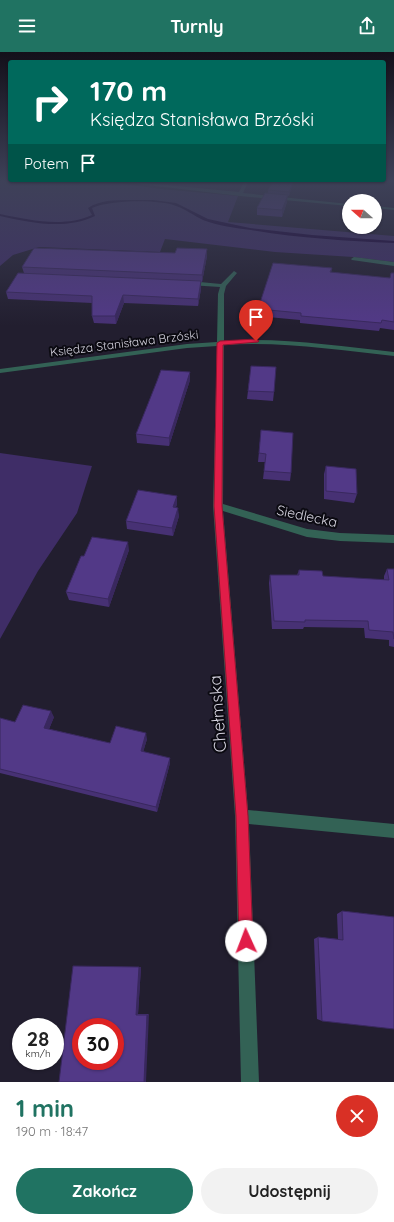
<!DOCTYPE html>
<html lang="pl">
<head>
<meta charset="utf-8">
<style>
	:root { --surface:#fff; --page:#f2f2f2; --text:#222; --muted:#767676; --accent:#207362 }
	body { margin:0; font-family:Quicksand,sans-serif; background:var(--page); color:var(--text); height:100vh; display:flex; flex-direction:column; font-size:15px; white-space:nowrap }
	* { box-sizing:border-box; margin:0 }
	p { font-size:13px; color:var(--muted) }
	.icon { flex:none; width:22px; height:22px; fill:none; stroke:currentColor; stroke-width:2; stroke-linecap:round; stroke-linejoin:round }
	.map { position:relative; height:1030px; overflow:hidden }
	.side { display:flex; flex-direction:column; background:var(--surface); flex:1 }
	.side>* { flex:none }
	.hud { position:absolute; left:8px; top:8px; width:378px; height:122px; border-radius:4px; box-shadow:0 1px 3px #0004; background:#00695c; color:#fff; overflow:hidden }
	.needle { width:26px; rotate:291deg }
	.tools { position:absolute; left:342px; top:142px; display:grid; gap:8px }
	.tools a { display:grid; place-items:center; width:40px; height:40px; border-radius:50%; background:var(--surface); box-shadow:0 1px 3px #0004; font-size:20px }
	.speed { position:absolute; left:12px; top:966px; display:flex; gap:8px; font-size:20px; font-weight:700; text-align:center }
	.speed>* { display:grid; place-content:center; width:52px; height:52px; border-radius:50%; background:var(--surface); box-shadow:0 1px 3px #0004; line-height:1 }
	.speed small { font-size:10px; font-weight:400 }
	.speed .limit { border:6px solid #d22; background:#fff; color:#111 }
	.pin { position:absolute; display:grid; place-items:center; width:34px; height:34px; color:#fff; margin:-41px -17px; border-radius:50% 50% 50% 0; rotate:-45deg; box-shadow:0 0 4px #0007 }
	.pin .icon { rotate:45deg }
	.me { position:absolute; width:44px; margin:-22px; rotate:358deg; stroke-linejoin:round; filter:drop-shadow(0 0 3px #0008) }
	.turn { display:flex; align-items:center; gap:14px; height:84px; padding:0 16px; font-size:18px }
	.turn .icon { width:52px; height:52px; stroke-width:2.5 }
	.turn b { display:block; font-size:28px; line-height:34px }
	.then { display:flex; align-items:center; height:38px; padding:0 16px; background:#0003; gap:8px; font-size:15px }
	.round { display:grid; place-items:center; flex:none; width:42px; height:42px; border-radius:21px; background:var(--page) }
	.head { display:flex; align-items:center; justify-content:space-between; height:68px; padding:0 16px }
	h1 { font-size:24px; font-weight:700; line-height:30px; color:var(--accent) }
	.cta { display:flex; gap:8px; margin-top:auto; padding:8px 16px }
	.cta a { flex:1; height:46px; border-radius:24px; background:var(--accent); color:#fff; font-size:16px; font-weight:700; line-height:46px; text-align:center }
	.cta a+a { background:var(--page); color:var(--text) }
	header { display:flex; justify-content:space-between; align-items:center; height:52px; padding:0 16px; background:var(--accent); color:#fff; font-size:18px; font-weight:700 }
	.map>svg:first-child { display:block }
	.green { fill:#3f2d67 }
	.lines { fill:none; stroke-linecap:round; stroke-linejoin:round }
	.stream { fill:#190039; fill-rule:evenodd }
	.minor { fill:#336255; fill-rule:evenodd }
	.wall { fill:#473174 }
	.shaded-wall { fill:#39285e }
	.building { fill:#523987; stroke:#39285e; fill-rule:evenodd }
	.route { fill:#e11d48; stroke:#92132f }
	.labels { text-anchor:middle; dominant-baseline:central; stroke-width:4; stroke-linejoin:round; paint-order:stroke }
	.far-street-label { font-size:12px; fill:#d3d1dd; stroke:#0b0a11 }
	.street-label { font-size:14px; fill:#d3d1dd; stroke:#0b0a11 }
	.near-street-label { font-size:17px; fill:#d3d1dd; stroke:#0b0a11 }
</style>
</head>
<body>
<header><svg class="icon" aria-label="menu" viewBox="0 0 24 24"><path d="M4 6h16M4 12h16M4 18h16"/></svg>Turnly<svg class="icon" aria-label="share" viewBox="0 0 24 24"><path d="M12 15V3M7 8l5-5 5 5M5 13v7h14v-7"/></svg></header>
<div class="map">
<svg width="394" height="1030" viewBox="0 0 394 1030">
	<rect width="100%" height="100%" fill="#221e2f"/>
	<path class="green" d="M 0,130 L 109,130 L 161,137 L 238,144 L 228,170 L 394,184 L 394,210 L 353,205 L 275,200 L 165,187 L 160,200 L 39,195 L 13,203 L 0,214 Z
		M 0,401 L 92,414 L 77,461 L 38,519 L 0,587 Z"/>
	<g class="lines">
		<path class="stream" d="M 129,148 L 153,148 L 176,151 L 208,167 L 250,176 L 312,183 L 394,189 L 394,191 C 346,189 298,186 251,178 C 236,176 218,174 203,168 C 194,164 186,157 176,154 C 159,147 109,148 92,156 L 95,164 C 66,178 31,171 0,164 L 0,162 C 29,168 64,176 92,163 L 88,156 C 100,148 115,148 129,148 Z"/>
		<path class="minor" d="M 122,130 L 135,130 L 239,140 L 244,130 L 248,130 L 243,141 L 349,152 L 349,154 L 240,144 Z
			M 375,154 L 394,156 L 394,158 L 375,156 Z
			M 354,205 L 394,210 L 394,214 L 352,208 L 351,207 Z
			M 234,219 L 237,221 L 226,234 L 224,242 L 224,289 C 281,285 337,294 394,300 L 394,304 C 337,298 281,289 224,293 L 223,452 L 307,477 L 340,481 L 394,483 L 394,491 L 340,489 L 307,485 L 223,459 L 248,758 L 394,772 L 394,786 L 249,772 L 259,1030 L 241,1030 L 235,764 L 213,454 L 217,294 L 187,296 L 0,321 L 0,317 L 187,292 L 217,290 L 218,242 L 220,235 L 189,233 L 186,231 L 189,229 L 221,232 Z"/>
	</g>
	<path class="wall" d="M 273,130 L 293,130 L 289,144 L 287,144 L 287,150 L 282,165 L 257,163 L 257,156 L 268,141 L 268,138 Z
		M 207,204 L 202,230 L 201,230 L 201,237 L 198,254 L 124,251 L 116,272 L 94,271 L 92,264 L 92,251 L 8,247 L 6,240 L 24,221 L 22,215 Z
		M 332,216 L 331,221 L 390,226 L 394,221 L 394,278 L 380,276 L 379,279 L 300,271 L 300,268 L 257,264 L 258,257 Z
		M 251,314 L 274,340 L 273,349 L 247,347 Z
		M 190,328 L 169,394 L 137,391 L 136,382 Z
		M 261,378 L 291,421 L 290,429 L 263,427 L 265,410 L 258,410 Z
		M 326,414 L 357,442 L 354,451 L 324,447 L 324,422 Z
		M 177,452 L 176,455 L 179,464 L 173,484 L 127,477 L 126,469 Z
		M 129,498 L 109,555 L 69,548 L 66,540 L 84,504 Z
		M 387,517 L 394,517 L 394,595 L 389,594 L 389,588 L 365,586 L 364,576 L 304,575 L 303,577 L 272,577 L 269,531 L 270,523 L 297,523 L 299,518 L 323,524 L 384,528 L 384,524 Z
		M 54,665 L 49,677 L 110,691 L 147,687 L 143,700 L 170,711 L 157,760 L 0,721 L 0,666 L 15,670 Z
		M 342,859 L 394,865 L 322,969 L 317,967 L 314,887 L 318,885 L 338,887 L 337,862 Z
		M 139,915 L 141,915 L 138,962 L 149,962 L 59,1030 Z"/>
	<path class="shaded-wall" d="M 293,130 L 289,144 L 289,140 Z
		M 288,143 L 287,150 L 282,165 L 282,158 Z
		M 207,197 L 207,204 L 202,230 L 202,223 Z
		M 201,229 L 201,237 L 198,254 L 198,247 Z
		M 123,243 L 124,251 L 116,272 L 115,264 Z
		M 190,320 L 190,328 L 169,394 L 169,386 Z
		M 177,444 L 177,452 L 173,463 L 173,455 Z
		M 178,456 L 179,464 L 173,484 L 172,476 Z
		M 128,490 L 129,498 L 109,555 L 108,547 Z
		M 51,659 L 54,665 L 47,682 L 44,676 Z
		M 146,681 L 147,687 L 142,704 L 141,699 Z
		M 170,706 L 170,711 L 157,760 L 156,755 Z
		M 139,915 L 141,915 L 138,962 L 136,963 Z
		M 149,962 L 146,1030 L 144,1030 L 147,963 Z"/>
	<path class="building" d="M 273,130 L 293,130 L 289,140 L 268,138 Z
		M 265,141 L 288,143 L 282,158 L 257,156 Z
		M 34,196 L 175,201 L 177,196 L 207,197 L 202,223 L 22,215 Z
		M 273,211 L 332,216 L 330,220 L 390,226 L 391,221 L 394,221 L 394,270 L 382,268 L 381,271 L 301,264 L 301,261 L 258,257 Z
		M 18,221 L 201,229 L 198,247 L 123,243 L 115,264 L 92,264 L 92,244 L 6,240 Z
		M 251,314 L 276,315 L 274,340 L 248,339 Z
		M 161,318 L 190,320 L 169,386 L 136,382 L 157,329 Z
		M 261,378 L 293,381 L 291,421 L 264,419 L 266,402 L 259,401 Z
		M 326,414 L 356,417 L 357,442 L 326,439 Z
		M 138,438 L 177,444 L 173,455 L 178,456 L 172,476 L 126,469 Z
		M 92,485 L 128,490 L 108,547 L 66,540 L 81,504 L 84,504 Z
		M 387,517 L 394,517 L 394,587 L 393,580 L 369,578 L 368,569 L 305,568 L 305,570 L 274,569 L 270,523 L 299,523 L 299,518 L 322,519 L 323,524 L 389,528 Z
		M 23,653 L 51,659 L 44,676 L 110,691 L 116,674 L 146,681 L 141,699 L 170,706 L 156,755 L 0,717 L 0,666 L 15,670 Z
		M 342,859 L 394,865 L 394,977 L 322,969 L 318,885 L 343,888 Z
		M 73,914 L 139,915 L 136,963 L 147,963 L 144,1030 L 59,1030 ZM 81,975 L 115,975 L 115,1009 L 81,1009 Z"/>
	<linearGradient id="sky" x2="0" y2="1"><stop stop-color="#13101a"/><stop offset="0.47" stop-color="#3e4158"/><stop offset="1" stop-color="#3e4158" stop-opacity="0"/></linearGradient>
	<rect width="394" height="274" fill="url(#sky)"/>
	<path class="route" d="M 256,287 L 259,289 L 258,290 L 223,293 L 223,298 L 222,454 L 248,764 L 253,889 L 251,894 L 246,896 L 241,894 L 239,889 L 236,764 L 214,454 L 217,291 L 220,289 Z"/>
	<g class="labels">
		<g class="far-street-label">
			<text transform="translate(124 291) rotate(-7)">Księdza Stanisława Brzóski</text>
		</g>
		<g class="street-label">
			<text transform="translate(307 464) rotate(12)">Siedlecka</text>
		</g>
		<g class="near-street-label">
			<text transform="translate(217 662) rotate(-94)">Chełmska</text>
		</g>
	</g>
</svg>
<div class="tools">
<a><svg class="needle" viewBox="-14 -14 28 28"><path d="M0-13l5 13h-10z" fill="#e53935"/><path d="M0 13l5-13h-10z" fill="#767676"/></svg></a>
</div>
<div class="speed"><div>28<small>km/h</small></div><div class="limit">30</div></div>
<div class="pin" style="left:256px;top:289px;background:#d93025"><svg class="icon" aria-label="arrive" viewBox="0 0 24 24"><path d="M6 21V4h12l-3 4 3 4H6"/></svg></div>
<svg class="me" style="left:246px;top:889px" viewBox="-20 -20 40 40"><circle r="19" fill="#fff"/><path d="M0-13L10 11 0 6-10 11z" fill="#e11d48"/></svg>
<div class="hud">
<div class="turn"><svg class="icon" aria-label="right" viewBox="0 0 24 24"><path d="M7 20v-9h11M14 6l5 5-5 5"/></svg><div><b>170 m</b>Księdza Stanisława Brzóski</div></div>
<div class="then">Potem<svg class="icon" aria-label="arrive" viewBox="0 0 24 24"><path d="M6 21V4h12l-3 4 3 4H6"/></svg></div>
</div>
</div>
<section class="side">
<div class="head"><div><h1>1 min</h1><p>190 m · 18:47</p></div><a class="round" style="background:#d93025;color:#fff"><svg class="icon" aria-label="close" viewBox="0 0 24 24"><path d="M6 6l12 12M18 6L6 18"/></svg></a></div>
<div class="cta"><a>Zakończ</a><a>Udostępnij</a></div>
</section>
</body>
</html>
